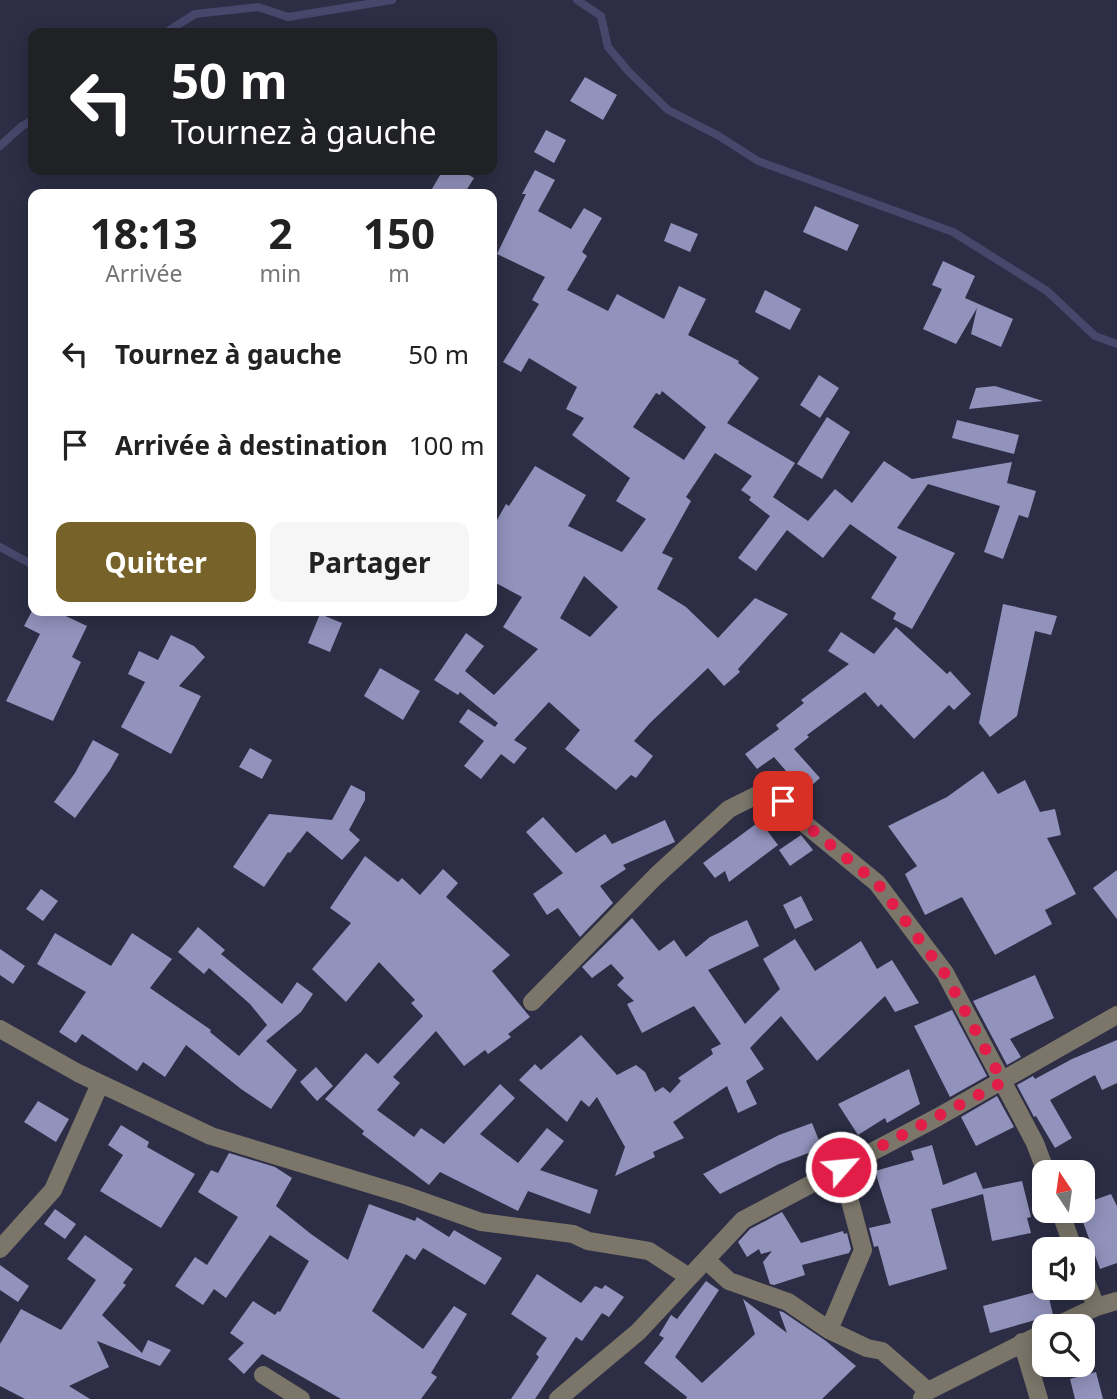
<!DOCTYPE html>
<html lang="fr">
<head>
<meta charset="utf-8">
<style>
	:root { --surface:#fff; --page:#f6f6f6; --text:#222; --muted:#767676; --accent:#77622a }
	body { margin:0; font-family:"Noto Sans",sans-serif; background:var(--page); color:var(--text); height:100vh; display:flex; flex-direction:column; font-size:26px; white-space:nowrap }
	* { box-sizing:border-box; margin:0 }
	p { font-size:23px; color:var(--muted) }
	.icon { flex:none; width:38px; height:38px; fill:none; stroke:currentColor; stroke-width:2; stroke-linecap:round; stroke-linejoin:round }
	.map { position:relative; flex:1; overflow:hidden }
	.details { position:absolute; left:28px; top:189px; width:469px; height:427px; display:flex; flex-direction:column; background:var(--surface); border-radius:14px; box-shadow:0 4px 18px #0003 }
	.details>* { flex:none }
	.hud { position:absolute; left:28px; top:28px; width:469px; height:147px; border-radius:14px; box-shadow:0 4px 18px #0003; background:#202124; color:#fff; overflow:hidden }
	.needle { width:46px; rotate:347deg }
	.fabs { position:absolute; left:1032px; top:1160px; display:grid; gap:14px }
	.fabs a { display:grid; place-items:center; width:63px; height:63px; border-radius:14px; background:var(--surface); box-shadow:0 4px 18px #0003; font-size:35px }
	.pin { position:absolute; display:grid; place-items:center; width:60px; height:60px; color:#fff; margin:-30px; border-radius:14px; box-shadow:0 4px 10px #0006 }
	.me { position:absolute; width:77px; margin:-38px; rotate:63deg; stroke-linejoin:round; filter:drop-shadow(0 0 5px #0008) }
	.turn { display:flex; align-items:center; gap:24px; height:147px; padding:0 28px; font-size:32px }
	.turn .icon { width:91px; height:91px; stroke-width:2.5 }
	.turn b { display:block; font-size:49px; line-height:60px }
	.eta { display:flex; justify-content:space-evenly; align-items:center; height:119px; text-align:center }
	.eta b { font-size:42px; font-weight:700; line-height:49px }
	.cta { display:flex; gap:14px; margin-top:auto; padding:14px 28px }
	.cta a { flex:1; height:80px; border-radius:14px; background:var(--accent); color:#fff; font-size:28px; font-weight:700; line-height:80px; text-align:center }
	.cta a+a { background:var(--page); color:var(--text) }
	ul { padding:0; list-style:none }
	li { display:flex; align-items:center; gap:21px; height:91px; padding:0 28px }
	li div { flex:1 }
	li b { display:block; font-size:26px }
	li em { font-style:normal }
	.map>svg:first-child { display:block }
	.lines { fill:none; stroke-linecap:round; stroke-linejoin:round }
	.stream { stroke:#47476c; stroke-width:8 }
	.building { fill:#9293bd; fill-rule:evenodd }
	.minor { stroke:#7b7669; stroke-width:18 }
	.route { stroke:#e11d48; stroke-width:12; stroke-dasharray:0 21.6 }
</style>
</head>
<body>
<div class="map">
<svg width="1117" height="1399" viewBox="0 0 1117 1399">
	<rect width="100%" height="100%" fill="#2d2d45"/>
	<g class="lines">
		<path class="stream" d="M 577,0 L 601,16 L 608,47 L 629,72 L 668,110 L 719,136 L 758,161 L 953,232 L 1047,291 L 1095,336 L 1117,344
			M 165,33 L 195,14 L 258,7 L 288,17 L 392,0
			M 0,146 L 22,126 L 33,120
			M 0,547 L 33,565"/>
	</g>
	<path class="building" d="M 585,77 L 617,95 L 603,120 L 570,101 Z
		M 546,130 L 566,140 L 554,163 L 534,152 Z
		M 443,170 L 460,170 L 474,178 L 464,194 L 429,194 Z
		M 535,170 L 555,180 L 538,211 L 571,229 L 584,208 L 602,218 L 582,252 L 587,256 L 567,290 L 608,311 L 617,294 L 664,319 L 679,286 L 706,299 L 688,335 L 739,361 L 738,363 L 759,378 L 727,423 L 795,463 L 773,497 L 808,521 L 835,489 L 852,503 L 884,461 L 912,479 L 1012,462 L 1007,483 L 1036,491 L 1028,518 L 1019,515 L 1003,559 L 984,552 L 1000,506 L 928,484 L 897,528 L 955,553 L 912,629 L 893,619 L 896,613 L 871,598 L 897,557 L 850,524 L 823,558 L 787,530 L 756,571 L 738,558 L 770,516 L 749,500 L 751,497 L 741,490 L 752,476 L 715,453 L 686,497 L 691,501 L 662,553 L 673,558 L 657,589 L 686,607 L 718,638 L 755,598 L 788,614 L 738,669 L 740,672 L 724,686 L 708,668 L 650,723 L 634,741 L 653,756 L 636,778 L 631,775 L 616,790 L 565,749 L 580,730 L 549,702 L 514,740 L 527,748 L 514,764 L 501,754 L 481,779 L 464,766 L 484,741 L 459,722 L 468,709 L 495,727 L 498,723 L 460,692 L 458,695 L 434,680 L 466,633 L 484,646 L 465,671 L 494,695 L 538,649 L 503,627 L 522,597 L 492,581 L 492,529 L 506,504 L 509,506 L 535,466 L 586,495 L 568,526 L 622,552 L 646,519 L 616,501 L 630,478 L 572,435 L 584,418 L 566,409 L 577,387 L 529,358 L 521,372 L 503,362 L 539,304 L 532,300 L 545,277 L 497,254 L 526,194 L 522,194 ZM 662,391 L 706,427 L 684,460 L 633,427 L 656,393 L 660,395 ZM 584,576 L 618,607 L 590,637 L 560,618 Z
		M 815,206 L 859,225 L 847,251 L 803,232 Z
		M 671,223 L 698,234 L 690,252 L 664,241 Z
		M 943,261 L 975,276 L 965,298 L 1013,319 L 1001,347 L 971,334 L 977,308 L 956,344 L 923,329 L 942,289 L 932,285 Z
		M 765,290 L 801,309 L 790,330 L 755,312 Z
		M 819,375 L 839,388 L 820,418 L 800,405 Z
		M 995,386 L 1043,401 L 969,409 L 976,388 Z
		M 827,417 L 850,432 L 822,479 L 797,464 Z
		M 957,420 L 1019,435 L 1014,454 L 952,438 Z
		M 1003,604 L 1057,616 L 1051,635 L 1035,631 L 1017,716 L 990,737 L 979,723 Z
		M 33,609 L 33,611 L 55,611 L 87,626 L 72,657 L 81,662 L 53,721 L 6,701 L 40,634 L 24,626 Z
		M 320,614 L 342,623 L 330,652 L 308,643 Z
		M 896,627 L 947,674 L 950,671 L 971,694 L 954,710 L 949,705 L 914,739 L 881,704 L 878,707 L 865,692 L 807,735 L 809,737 L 794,749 L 820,778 L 804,792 L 774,757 L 757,769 L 745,754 L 779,729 L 776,725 L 804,703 L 801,700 L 849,664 L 828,651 L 841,632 L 874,654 Z
		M 171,635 L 194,646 L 205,657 L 179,686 L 201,696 L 171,754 L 121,727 L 145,682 L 128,674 L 139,651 L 158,660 Z
		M 380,668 L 420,691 L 403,720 L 364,696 Z
		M 93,740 L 119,754 L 110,770 L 75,818 L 54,802 L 75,773 Z
		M 250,748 L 272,760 L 262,779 L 239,767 Z
		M 983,771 L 998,794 L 1025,780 L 1040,812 L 1055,809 L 1061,835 L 1047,838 L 1076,894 L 1045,910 L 1052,924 L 995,955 L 962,897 L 925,915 L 905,874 L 917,866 L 888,826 L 947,797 Z
		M 351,785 L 365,792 L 365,800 L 349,830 L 360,840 L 342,860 L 307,831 L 290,853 L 288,852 L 264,887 L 233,867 L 269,814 L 332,820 Z
		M 543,817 L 576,853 L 605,834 L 612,844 L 665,820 L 675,842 L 623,865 L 626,869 L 600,886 L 613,903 L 580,937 L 558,908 L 547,915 L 533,894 L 563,873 L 526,832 Z
		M 760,821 L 778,845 L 729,882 L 725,871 L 715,878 L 703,863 Z
		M 801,835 L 813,850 L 790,866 L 779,850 Z
		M 365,856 L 398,882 L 402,878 L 420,895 L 443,869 L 458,883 L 446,897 L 510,955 L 492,971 L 530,1017 L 508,1034 L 511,1037 L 488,1054 L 485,1050 L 464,1066 L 436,1031 L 393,1077 L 400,1083 L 377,1110 L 414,1137 L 421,1128 L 444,1144 L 500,1084 L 515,1098 L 480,1134 L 518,1163 L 547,1128 L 564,1141 L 540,1170 L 598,1190 L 590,1214 L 528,1191 L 518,1211 L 440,1172 L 429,1185 L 362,1134 L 364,1131 L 325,1099 L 366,1053 L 378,1064 L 423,1016 L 411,1003 L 415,1000 L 379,962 L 346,1002 L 312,969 L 351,923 L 330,908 Z
		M 1117,870 L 1117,919 L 1093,888 Z
		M 41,889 L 58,901 L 43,921 L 26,909 Z
		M 801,896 L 813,920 L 795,929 L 783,905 Z
		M 632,918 L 659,951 L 674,940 L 686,957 L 710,937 L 747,920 L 759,946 L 708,970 L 745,1024 L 780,989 L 763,959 L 795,939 L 815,971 L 861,941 L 877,969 L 892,960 L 919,1003 L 895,1012 L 885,996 L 817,1061 L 781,1016 L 750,1048 L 764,1069 L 746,1081 L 757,1104 L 738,1113 L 727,1086 L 673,1122 L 684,1138 L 653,1152 L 655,1157 L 615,1176 L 625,1147 L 597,1097 L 589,1107 L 581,1100 L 567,1122 L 519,1080 L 535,1064 L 541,1070 L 581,1035 L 617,1075 L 636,1065 L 645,1072 L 655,1092 L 663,1087 L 670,1093 L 681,1081 L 678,1078 L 713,1054 L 711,1049 L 721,1044 L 694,1006 L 642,1033 L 627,1004 L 634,1001 L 617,985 L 624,978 L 611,964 L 592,978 L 582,967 Z
		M 198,927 L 225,950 L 221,954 L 282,1004 L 297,982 L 313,994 L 301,1012 L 266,1041 L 297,1070 L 271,1109 L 241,1089 L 186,1045 L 165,1077 L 143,1062 L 137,1071 L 82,1034 L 76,1043 L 59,1032 L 86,992 L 37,964 L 55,933 L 111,966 L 132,933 L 172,959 L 150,988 L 211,1030 L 210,1032 L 239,1056 L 267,1025 L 250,1004 L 209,968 L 204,974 L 178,952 Z
		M 0,949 L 25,966 L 13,984 L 0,975 Z
		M 1035,975 L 1054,1018 L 1010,1039 L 1021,1057 L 1007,1065 L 973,1001 Z
		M 952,1010 L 987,1076 L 950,1097 L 914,1026 Z
		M 1117,1040 L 1117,1083 L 1102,1090 L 1095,1075 L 1050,1100 L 1072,1138 L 1055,1148 L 1036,1116 L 1034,1117 L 1017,1085 L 1033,1076 L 1035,1079 L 1072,1059 Z
		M 316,1067 L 333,1086 L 317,1101 L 300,1082 Z
		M 909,1069 L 920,1104 L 887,1123 L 885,1118 L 858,1135 L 838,1104 Z
		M 997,1096 L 1014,1127 L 976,1146 L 961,1117 Z
		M 38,1101 L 69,1119 L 56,1142 L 24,1122 Z
		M 812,1123 L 822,1148 L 779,1164 L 720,1194 L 703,1174 L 779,1135 Z
		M 121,1125 L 149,1142 L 147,1147 L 195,1174 L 161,1228 L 100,1191 L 123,1155 L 108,1145 Z
		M 932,1145 L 943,1185 L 976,1172 L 983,1189 L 1022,1181 L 1031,1217 L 1027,1218 L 1031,1233 L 992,1241 L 983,1194 L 931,1209 L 947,1269 L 889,1286 L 878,1246 L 874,1247 L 869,1228 L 891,1223 L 875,1171 L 914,1160 L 911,1151 Z
		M 229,1153 L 275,1167 L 292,1178 L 276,1206 L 311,1234 L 348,1260 L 369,1204 L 415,1221 L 417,1217 L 449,1237 L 454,1230 L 502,1258 L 485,1285 L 423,1248 L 415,1260 L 406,1254 L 372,1311 L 423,1349 L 454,1306 L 467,1314 L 431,1373 L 437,1377 L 421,1399 L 341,1399 L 262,1354 L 244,1374 L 228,1359 L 244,1343 L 230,1333 L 253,1301 L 275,1315 L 278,1311 L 280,1312 L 309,1261 L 270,1235 L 226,1298 L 214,1289 L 203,1305 L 175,1286 L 195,1257 L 207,1265 L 238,1217 L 198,1192 L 211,1170 L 218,1173 Z
		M 1111,1194 L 1117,1206 L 1117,1263 L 1100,1269 L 1079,1211 L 1083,1211 L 1083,1204 Z
		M 55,1209 L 76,1224 L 65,1239 L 44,1224 Z
		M 782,1212 L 801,1243 L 843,1231 L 844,1234 L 847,1233 L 851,1249 L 849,1253 L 802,1265 L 805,1275 L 774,1285 L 770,1284 L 763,1262 L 772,1251 L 761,1254 L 759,1249 L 747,1257 L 738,1242 L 750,1229 Z
		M 85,1235 L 133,1269 L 123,1283 L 126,1285 L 102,1315 L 142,1353 L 148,1340 L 171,1350 L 160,1366 L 97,1341 L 109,1367 L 69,1386 L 90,1399 L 25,1399 L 0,1386 L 0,1344 L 21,1309 L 61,1330 L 96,1280 L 67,1259 Z
		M 0,1265 L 29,1286 L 18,1302 L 0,1290 Z
		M 537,1274 L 581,1303 L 595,1286 L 602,1289 L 605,1285 L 624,1297 L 609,1317 L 602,1313 L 582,1341 L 576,1337 L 535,1399 L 511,1399 L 539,1357 L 536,1354 L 547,1338 L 511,1314 Z
		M 706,1281 L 719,1290 L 675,1357 L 702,1383 L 755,1334 L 743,1299 L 787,1333 L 779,1311 L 783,1312 L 826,1341 L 856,1366 L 822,1399 L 686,1399 L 687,1397 L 644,1363 L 664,1338 L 659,1335 L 671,1315 L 677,1319 Z
		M 1047,1289 L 1053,1315 L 990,1333 L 983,1306 Z
		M 1096,1372 L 1103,1399 L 1075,1399 L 1070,1379 Z"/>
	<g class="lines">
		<path class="minor" d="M 532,1002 L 656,876 L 729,809 L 771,788 L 794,815 L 877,883 L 945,973 L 1035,1143 L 1046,1172
			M 0,1029 L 78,1073 L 211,1136 L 405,1195 L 481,1222 L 573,1234 L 588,1241 L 649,1251 L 689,1277
			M 1060,1211 L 1074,1250
			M 0,1249 L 53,1190 L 100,1084
			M 706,1260 L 729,1281 L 788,1302 L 829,1330 L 867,1348 L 882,1351 L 928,1391
			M 1083,1273 L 1096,1307
			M 1056,1326 L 1096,1307 L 1117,1301
			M 829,1330 L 863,1250 L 841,1167
			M 1022,1342 L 1039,1399
			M 263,1375 L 301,1399
			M 922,1398 L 928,1391 L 1045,1332
			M 558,1399 L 638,1332 L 743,1220 L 938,1117 L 1117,1015"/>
	</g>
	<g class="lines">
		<path class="route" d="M 783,801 L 794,815 L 877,883 L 945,974 L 1003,1082 L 841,1167"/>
	</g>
</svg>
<div class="fabs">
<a><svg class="needle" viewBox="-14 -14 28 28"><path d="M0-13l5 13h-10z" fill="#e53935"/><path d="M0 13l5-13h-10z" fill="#767676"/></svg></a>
<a><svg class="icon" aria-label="sound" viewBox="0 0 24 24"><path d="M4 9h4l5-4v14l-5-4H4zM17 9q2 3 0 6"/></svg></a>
<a><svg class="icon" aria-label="search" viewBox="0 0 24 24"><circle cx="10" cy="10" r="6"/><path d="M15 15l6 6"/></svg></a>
</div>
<div class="pin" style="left:783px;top:801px;background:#d93025"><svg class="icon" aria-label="arrive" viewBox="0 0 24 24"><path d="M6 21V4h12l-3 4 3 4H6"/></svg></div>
<svg class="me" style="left:841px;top:1167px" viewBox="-20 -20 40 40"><circle r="17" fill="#e11d48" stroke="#fff" stroke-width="3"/><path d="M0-11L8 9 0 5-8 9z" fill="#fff"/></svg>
<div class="hud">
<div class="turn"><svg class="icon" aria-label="left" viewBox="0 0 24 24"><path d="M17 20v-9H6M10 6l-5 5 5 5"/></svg><div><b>50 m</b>Tournez à gauche</div></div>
</div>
<section class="details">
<div class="eta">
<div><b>18:13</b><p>Arrivée</p></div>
<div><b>2</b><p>min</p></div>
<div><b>150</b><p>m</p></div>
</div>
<ul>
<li><svg class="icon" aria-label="left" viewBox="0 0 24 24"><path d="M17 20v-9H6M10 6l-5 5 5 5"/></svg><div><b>Tournez à gauche</b></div><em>50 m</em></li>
<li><svg class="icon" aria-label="arrive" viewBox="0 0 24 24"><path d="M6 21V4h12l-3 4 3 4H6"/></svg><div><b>Arrivée à destination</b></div><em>100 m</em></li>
</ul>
<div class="cta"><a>Quitter</a><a>Partager</a></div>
</section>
</div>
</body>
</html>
